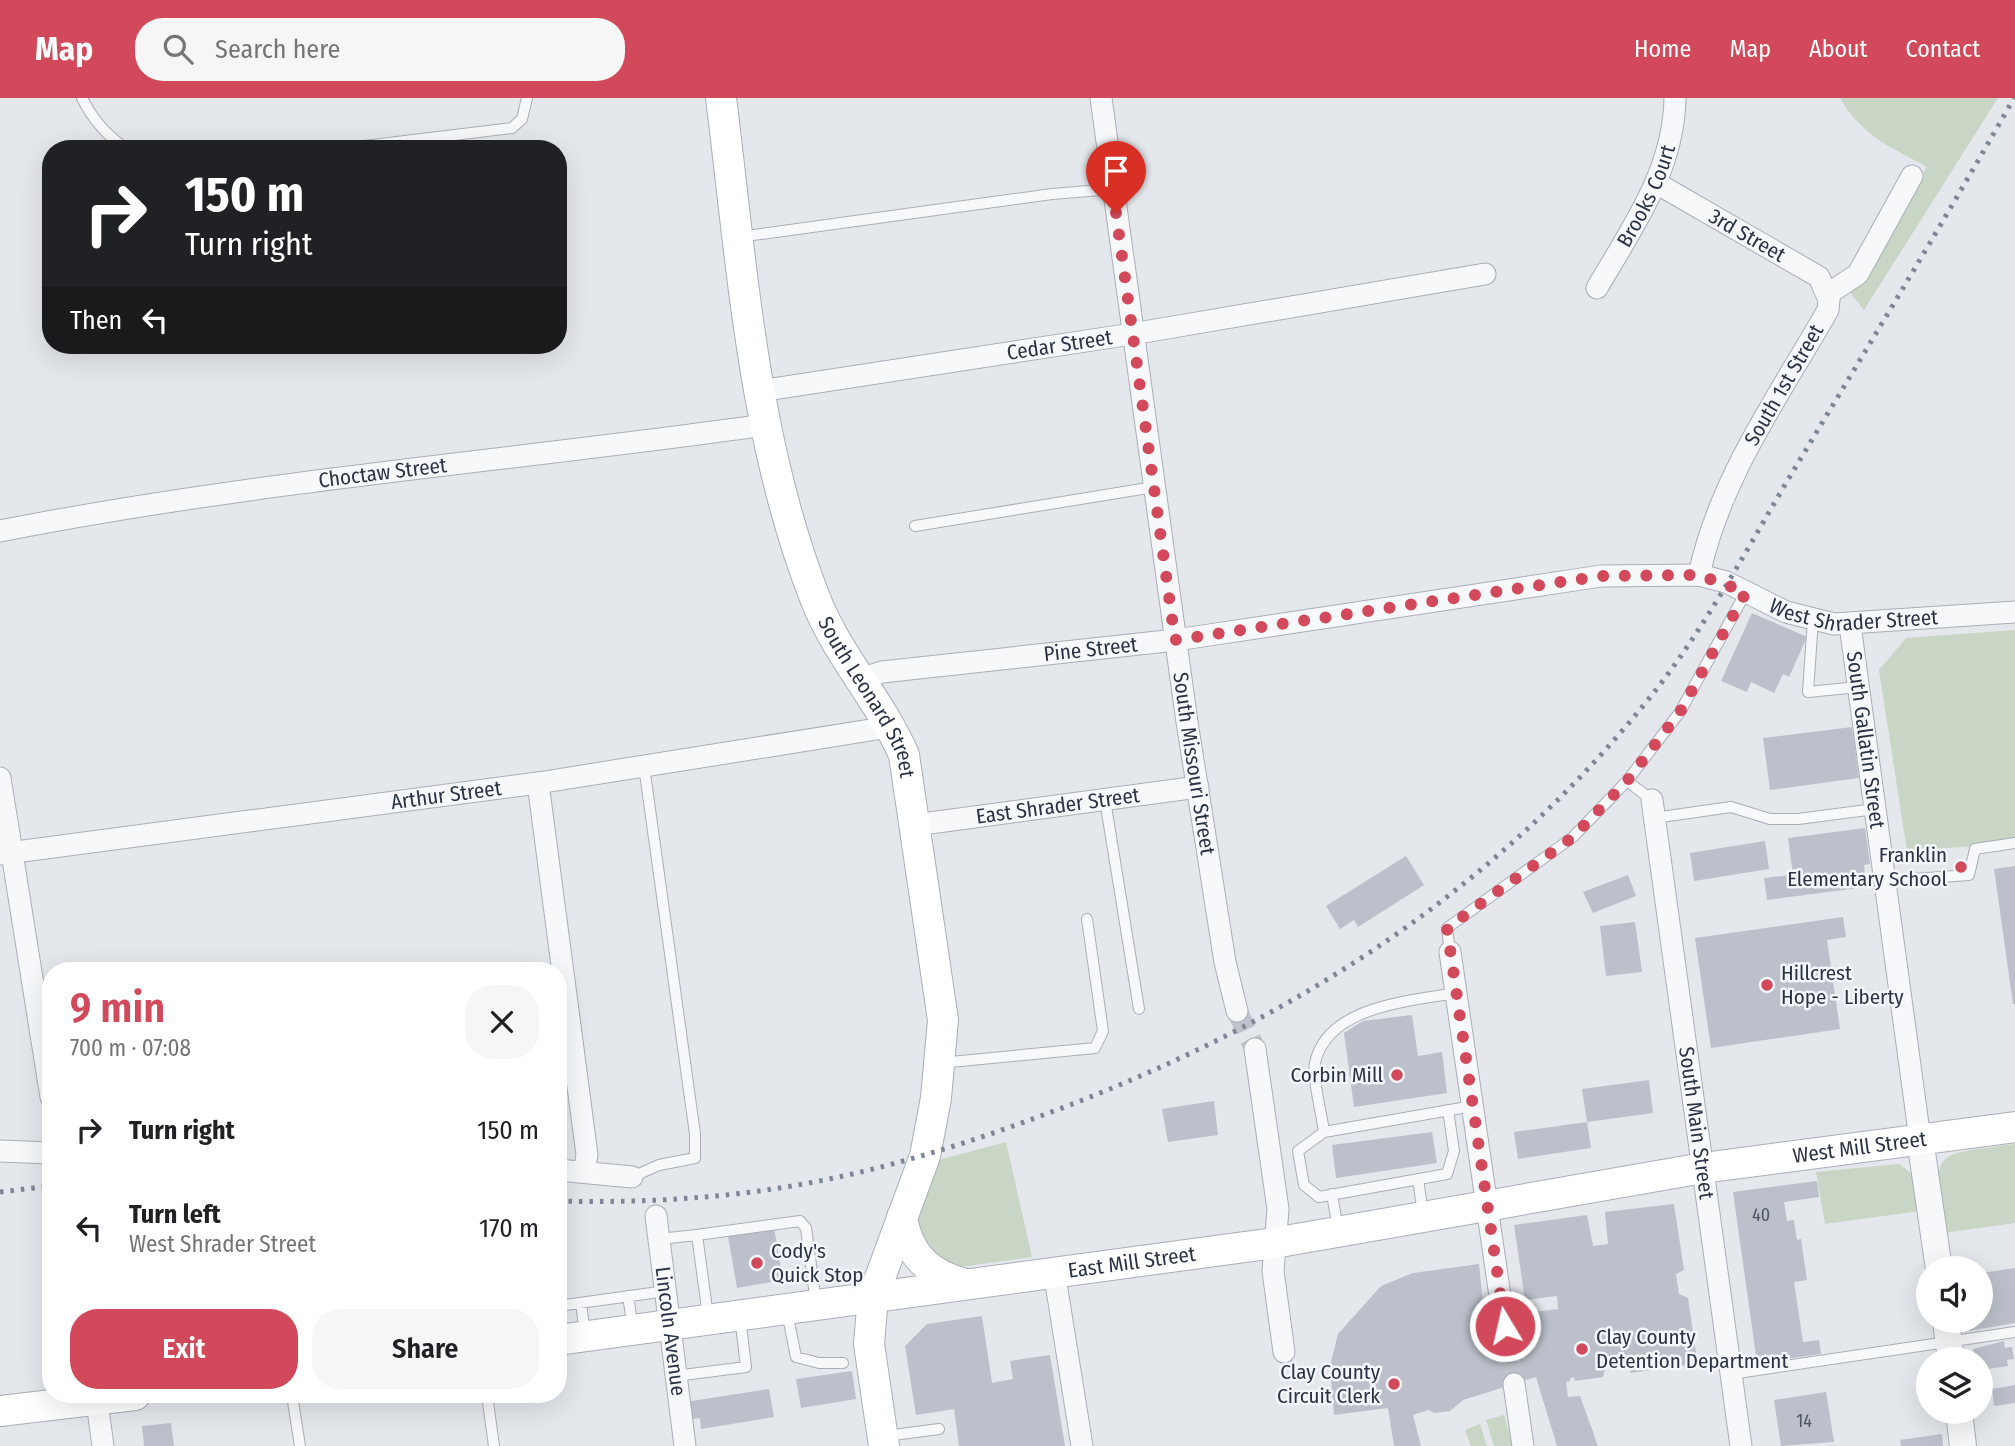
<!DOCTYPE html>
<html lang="en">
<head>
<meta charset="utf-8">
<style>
	:root { --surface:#fff; --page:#f6f6f6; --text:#202124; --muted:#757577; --accent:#d1495b }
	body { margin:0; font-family:"Fira Sans Condensed",sans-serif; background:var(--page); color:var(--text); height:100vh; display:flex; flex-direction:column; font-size:26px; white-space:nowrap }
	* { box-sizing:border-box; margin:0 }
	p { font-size:23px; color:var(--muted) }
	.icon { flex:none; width:38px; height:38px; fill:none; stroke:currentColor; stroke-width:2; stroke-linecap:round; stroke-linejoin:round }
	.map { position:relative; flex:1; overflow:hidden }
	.details { position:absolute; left:42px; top:864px; width:525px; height:441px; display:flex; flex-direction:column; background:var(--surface); border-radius:28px; box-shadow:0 7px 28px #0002 }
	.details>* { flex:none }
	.top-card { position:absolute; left:42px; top:42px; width:525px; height:214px; border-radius:28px; box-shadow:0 7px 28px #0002; background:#202124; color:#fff; overflow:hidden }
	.fabs { position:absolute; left:1916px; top:1158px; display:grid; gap:14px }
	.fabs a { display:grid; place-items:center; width:77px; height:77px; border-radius:50%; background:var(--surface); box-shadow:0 7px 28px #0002; font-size:35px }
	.pin { position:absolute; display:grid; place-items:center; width:60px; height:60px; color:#fff; margin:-72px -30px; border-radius:50% 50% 50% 0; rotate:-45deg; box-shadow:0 0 7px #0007 }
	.pin .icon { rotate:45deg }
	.me { position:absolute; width:77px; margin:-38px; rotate:351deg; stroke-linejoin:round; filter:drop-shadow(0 0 5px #0008) }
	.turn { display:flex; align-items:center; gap:24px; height:147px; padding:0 28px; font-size:32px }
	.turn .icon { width:91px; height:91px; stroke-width:2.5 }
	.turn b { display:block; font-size:49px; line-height:60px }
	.then { display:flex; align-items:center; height:66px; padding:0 28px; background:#0003; gap:14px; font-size:26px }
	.round { display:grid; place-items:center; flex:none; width:74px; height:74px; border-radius:28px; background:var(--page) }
	.head { display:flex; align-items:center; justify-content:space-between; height:119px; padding:0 28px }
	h1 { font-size:42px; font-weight:600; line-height:52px; color:var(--accent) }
	.cta { display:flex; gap:14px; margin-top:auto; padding:14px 28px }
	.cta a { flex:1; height:80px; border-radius:28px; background:var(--accent); color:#fff; font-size:28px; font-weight:600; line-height:80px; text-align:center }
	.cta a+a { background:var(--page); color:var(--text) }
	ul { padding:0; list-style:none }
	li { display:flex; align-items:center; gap:21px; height:98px; padding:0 28px }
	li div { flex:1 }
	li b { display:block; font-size:26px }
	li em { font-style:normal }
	header { display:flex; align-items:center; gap:42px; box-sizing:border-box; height:98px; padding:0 35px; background:var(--accent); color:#fff }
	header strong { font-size:33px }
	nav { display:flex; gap:38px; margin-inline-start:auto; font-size:24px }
	.search { width:490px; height:63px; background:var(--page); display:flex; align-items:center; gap:18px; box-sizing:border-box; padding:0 24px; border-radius:28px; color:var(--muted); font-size:26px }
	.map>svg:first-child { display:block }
	.green { fill:#c9d6c5 }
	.building { fill:#bbc0ca }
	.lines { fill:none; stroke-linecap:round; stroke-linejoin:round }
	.minor-tunnel { stroke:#bfc3cb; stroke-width:21; stroke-dasharray:21 10; stroke-linecap:butt }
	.service-casing { stroke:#a9aeb7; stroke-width:12 }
	.minor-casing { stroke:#a9aeb7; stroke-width:23 }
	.tertiary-casing { stroke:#a9aeb7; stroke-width:28 }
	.secondary-casing { stroke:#a9aeb7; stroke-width:32 }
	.service { stroke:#f7f8fa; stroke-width:10 }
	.minor { stroke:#f7f8fa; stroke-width:21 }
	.tertiary { stroke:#f7f8fa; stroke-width:26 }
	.secondary { stroke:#fff; stroke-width:30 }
	.rail { stroke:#7d8696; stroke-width:5; stroke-dasharray:3.5 7; stroke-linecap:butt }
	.route { stroke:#d1495b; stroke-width:12; stroke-dasharray:0 21.6 }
	.poi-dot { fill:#d1495b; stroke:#f4f6f9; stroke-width:2.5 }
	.labels { text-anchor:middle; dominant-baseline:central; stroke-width:5; stroke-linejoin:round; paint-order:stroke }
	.number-label { font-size:18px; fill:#4f5766 }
	.street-label { font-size:21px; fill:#2b3445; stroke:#f4f6f9 }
	.poi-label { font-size:21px; fill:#2b3445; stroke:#f4f6f9; text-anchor:end }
</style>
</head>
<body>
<header>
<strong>Map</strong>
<div class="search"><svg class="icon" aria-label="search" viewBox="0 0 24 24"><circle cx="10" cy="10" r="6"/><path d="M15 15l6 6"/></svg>Search here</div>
<nav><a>Home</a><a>Map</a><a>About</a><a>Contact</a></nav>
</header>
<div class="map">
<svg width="2015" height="1348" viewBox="0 0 2015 1348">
	<rect width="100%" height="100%" fill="#e4e7ec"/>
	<path class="green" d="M 1840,0 L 1998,0 L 1864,212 L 1849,193 L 1927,69 C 1889,48 1862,38 1840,0 Z
		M 2015,532 L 2015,745 L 1907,753 L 1879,572 L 1906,540 Z
		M 1006,1044 L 1032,1159 L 968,1168 L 943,1168 L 927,1156 L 914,1116 L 935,1063 Z
		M 2015,1046 L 2015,1125 L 1944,1135 C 1934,1049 1930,1058 2015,1046 Z
		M 1899,1066 L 1916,1079 L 1920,1113 L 1825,1126 L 1816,1074 Z
		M 1504,1317 L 1513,1348 L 1494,1348 L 1486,1322 Z
		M 1480,1326 L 1487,1348 L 1471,1348 L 1465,1332 Z"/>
	<path class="building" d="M 1752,515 L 1807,539 L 1789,579 L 1783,576 L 1774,595 L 1751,584 L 1747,594 L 1721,583 Z
		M 1852,629 L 1859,680 L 1770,692 L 1763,640 Z
		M 1865,730 L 1870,766 L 1864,767 L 1866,789 L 1767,802 L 1764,780 L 1793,777 L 1788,740 Z
		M 1765,743 L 1769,771 L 1694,783 L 1690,755 Z
		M 1406,758 L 1424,787 L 1358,829 L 1354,822 L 1340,831 L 1326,808 Z
		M 2015,768 L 2015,906 L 2013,906 L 1994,771 Z
		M 1628,777 L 1636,798 L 1593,815 L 1583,794 Z
		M 1843,819 L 1846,839 L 1827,842 L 1840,931 L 1711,950 L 1695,840 Z
		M 1635,824 L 1642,874 L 1606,878 L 1600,828 Z
		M 1412,917 L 1418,958 L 1442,954 L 1447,995 L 1354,1009 L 1344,935 L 1363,923 Z
		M 1649,982 L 1653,1015 L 1587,1024 L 1582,991 Z
		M 1214,1003 L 1218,1037 L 1168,1044 L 1162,1011 Z
		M 1587,1024 L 1591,1050 L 1518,1061 L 1514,1034 Z
		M 1432,1034 L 1437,1065 L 1336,1080 L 1332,1047 Z
		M 1817,1083 L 1819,1099 L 1784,1104 L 1787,1123 L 1794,1122 L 1797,1142 L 1801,1141 L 1807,1182 L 1794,1184 L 1803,1244 L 1819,1242 L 1821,1256 L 1757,1265 L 1733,1094 Z
		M 1674,1106 L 1684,1172 L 1676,1176 L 1679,1196 L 1688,1200 L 1697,1261 L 1694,1266 L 1631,1275 L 1626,1265 L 1606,1268 L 1603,1279 L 1575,1283 L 1574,1279 L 1570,1280 L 1570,1283 L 1566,1284 L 1568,1299 L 1580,1298 L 1598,1348 L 1557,1348 L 1536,1279 L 1463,1302 L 1450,1313 L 1435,1315 L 1428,1312 L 1413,1317 L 1421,1348 L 1394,1348 L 1388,1310 L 1334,1317 L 1330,1268 L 1338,1236 L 1381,1188 L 1413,1175 L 1479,1166 L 1488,1256 L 1532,1249 L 1528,1221 L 1533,1214 L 1558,1211 L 1557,1198 L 1525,1202 L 1514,1127 L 1587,1117 L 1593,1148 L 1608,1146 L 1605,1114 Z
		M 774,1130 L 783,1182 L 737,1190 L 728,1138 Z
		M 2015,1170 L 2015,1225 L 1969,1233 L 1967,1223 L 1981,1223 L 1981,1175 Z
		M 982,1218 L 992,1285 L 1013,1281 L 1010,1263 L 1050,1257 L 1065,1348 L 959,1348 L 954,1311 L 916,1317 L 905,1248 L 927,1226 Z
		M 2004,1243 L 2005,1250 L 2012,1249 L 2014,1261 L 2007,1262 L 2008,1268 L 1981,1272 L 1981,1262 L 1975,1262 L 1973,1251 Z
		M 852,1273 L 856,1301 L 801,1310 L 796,1281 Z
		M 2015,1287 L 2015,1305 L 1994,1308 L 1992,1291 Z
		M 769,1291 L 774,1319 L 701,1331 L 700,1320 L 688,1322 L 685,1304 Z
		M 1826,1294 L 1834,1344 L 1781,1348 L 1774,1302 Z
		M 171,1325 L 174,1348 L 144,1348 L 142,1328 Z
		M 1942,1336 L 1943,1348 L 1901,1348 L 1900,1342 Z"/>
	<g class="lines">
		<path class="minor-tunnel" d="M 1237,913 L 1255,951
			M 1508,1253 L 1514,1286"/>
		<defs>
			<path id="service" d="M 82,0 C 92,20 108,39 127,51
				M 339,51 L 512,30 L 522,21 L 527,0
				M 739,139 L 1052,96 L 1113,91
				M 915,428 L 1154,389
				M 1813,521 L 1808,594 L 1858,589
				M 1627,683 L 1652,702
				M 1105,702 L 1139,911
				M 1654,720 L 1731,709 L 1770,721 L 1798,721 L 1875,711
				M 1885,783 L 1969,777 L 1975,751 L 2015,745
				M 1450,854 L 1447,830 L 1573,739 L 1627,683 L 1680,614 L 1746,494
				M 940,965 L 1095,950 L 1103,933 L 1087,821
				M 1448,1012 L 1454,1053 L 1447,1076 L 1319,1099 L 1304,1087 L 1298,1053 L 1324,1034 L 1473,1008
				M 1324,1034 C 1322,1017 1312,980 1315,965 C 1327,908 1410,903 1456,895
				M 632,1079 L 659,1067 L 695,1060 L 695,1036 L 644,668
				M 1418,1081 L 1423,1116
				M 1332,1096 L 1338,1131
				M 659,1141 L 697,1137
				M 628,1198 L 633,1230
				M 581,1205 L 585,1237
				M 558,1208 L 666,1193
				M 787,1214 L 796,1259 L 819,1265 L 843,1265
				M 708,1218 L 697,1137 L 800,1123 L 806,1130 L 816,1205
				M 1731,1276 L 2015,1234
				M 675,1278 L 746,1269 L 740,1219
				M 292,1297 L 300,1348
				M 487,1297 L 494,1348
				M 886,1338 L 939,1331"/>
			<g id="minor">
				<path id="s1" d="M 1101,0 L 1187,624 L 1225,864 L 1237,913"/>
				<path id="s2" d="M 1658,86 L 1819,179 L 1829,202 L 1828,212 C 1779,298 1720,379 1699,477"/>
				<path id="s3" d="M 1597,190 C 1632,130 1674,72 1675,0"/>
				<path d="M 1828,196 L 1858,176 L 1912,78"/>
				<path id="s4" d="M 759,293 L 1132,236 L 1485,176"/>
				<path id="s5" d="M 0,433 C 253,383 510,363 765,327"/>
				<path id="s6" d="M 1850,527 L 1920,1041"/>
				<path id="s7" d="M 857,582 L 882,574 L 1176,542 L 1601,478 L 1699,477 L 1726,484 L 1786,514 L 1834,526 L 2015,514"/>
				<path d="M 0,680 L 51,999"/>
				<path d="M 538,685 L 587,1057 L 584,1074"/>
				<path id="s8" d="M 1652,702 L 1741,1348"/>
				<path id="s9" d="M 915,727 L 1198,689"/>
				<path id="s10" d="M 0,756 L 538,685 L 889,629"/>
				<path d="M 1450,854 L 1508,1253"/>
				<path d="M 1255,951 L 1278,1111 L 1273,1173 L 1284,1254"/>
				<path d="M 0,1053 L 51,1055"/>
				<path d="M 558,1072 L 632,1079"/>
				<path id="s11" d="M 656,1118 L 685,1348"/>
				<path d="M 1054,1173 L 1082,1348"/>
				<path d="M 1514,1286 L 1523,1348"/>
				<path d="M 96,1297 L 103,1348"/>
			</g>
			<path id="tertiary" d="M 1920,1041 L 1939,1171
				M 1946,1223 L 1951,1262
				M 1959,1314 L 1963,1348"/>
			<g id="secondary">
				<path id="s12" d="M 721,0 C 742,167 753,342 815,500 C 837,557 880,602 904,657 L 943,922 L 936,1000 L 925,1058 L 873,1199 L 869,1246 L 884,1348"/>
				<path d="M 902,1119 C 908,1157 929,1177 966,1186"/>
				<path id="s13" d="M 558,1242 L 1274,1145 L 1703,1070 L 2015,1029"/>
				<path d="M 0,1313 L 135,1297"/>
			</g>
		</defs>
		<use href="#service" class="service-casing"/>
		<use href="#minor" class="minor-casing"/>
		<use href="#tertiary" class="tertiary-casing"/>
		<use href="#secondary" class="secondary-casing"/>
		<use href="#service" class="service"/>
		<use href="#minor" class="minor"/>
		<use href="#tertiary" class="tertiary"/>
		<use href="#secondary" class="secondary"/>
		<path class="rail" d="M 0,1094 L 51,1088
			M 558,1103 C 636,1105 715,1101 792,1088 C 882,1073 969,1045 1054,1013 C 1291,924 1497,793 1655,593 C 1709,524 1750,445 1795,370 C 1869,247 1943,125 2014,0"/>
	</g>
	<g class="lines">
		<path class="route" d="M 1116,115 L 1175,542 L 1601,478 L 1699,477 L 1746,494 L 1680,614 L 1627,683 L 1573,739 L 1447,830 L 1505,1228"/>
	</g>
	<g class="poi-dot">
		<circle cx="1961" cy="769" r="7"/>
		<circle cx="1767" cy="887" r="7"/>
		<circle cx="1397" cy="977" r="7"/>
		<circle cx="757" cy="1165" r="7"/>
		<circle cx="1582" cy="1251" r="7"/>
		<circle cx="1394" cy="1286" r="7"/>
	</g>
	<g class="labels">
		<g class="number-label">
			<text x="1761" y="1117">40</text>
			<text x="1804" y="1323">14</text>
		</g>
		<g class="street-label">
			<text stroke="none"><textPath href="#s3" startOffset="105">Brooks Court</textPath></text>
			<text stroke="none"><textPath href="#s2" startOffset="103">3rd Street</textPath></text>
			<text stroke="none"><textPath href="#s4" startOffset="304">Cedar Street</textPath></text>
			<text transform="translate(1784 287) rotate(-60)">South 1st Street</text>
			<text stroke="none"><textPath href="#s5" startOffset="387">Choctaw Street</textPath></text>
			<text stroke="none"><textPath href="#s7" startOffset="1013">West Shrader Street</textPath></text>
			<text stroke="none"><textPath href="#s7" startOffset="236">Pine Street</textPath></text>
			<text stroke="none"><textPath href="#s12" startOffset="623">South Leonard Street</textPath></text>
			<text stroke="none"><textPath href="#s6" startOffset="116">South Gallatin Street</textPath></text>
			<text stroke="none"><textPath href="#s1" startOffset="672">South Missouri Street</textPath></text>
			<text stroke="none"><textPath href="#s10" startOffset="450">Arthur Street</textPath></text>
			<text stroke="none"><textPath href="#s9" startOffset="144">East Shrader Street</textPath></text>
			<text stroke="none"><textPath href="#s8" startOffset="326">South Main Street</textPath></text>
			<text stroke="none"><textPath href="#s13" startOffset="1316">West Mill Street</textPath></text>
			<text stroke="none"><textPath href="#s13" startOffset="579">East Mill Street</textPath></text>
			<text stroke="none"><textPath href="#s11" startOffset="116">Lincoln Avenue</textPath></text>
		</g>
		<g class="poi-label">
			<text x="1947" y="757">Franklin<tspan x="1947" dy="24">Elementary School</tspan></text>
			<text x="1781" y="875" text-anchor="start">Hillcrest<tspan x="1781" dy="24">Hope - Liberty</tspan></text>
			<text x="1383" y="977">Corbin Mill</text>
			<text x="771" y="1153" text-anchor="start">Cody's<tspan x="771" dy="24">Quick Stop</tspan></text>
			<text x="1596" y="1239" text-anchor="start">Clay County<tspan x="1596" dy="24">Detention Department</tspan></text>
			<text x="1380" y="1274">Clay County<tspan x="1380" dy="24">Circuit Clerk</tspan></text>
		</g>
	</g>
</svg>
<div class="fabs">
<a><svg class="icon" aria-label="sound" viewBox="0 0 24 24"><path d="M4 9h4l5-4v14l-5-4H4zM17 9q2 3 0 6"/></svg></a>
<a><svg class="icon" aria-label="layers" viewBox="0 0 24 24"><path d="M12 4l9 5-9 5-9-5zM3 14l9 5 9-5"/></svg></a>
</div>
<div class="pin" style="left:1116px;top:115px;background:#d93025"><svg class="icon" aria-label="arrive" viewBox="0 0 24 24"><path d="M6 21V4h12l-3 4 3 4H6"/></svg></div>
<svg class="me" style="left:1505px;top:1228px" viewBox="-20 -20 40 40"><circle r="17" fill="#d1495b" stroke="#fff" stroke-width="3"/><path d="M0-11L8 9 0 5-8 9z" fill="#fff"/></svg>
<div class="top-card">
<div class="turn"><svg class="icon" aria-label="right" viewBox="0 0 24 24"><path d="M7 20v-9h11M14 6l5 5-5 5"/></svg><div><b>150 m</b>Turn right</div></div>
<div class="then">Then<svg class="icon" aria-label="left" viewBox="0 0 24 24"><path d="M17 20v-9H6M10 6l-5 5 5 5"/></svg></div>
</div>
<section class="details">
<div class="head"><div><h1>9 min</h1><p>700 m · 07:08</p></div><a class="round"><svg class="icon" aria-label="close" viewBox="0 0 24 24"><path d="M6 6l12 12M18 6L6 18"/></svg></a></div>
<ul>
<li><svg class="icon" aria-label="right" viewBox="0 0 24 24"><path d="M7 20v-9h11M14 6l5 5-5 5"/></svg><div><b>Turn right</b></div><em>150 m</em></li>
<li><svg class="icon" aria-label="left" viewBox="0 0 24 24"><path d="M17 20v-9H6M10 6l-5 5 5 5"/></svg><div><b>Turn left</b><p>West Shrader Street</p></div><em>170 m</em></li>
</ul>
<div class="cta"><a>Exit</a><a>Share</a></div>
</section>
</div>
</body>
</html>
